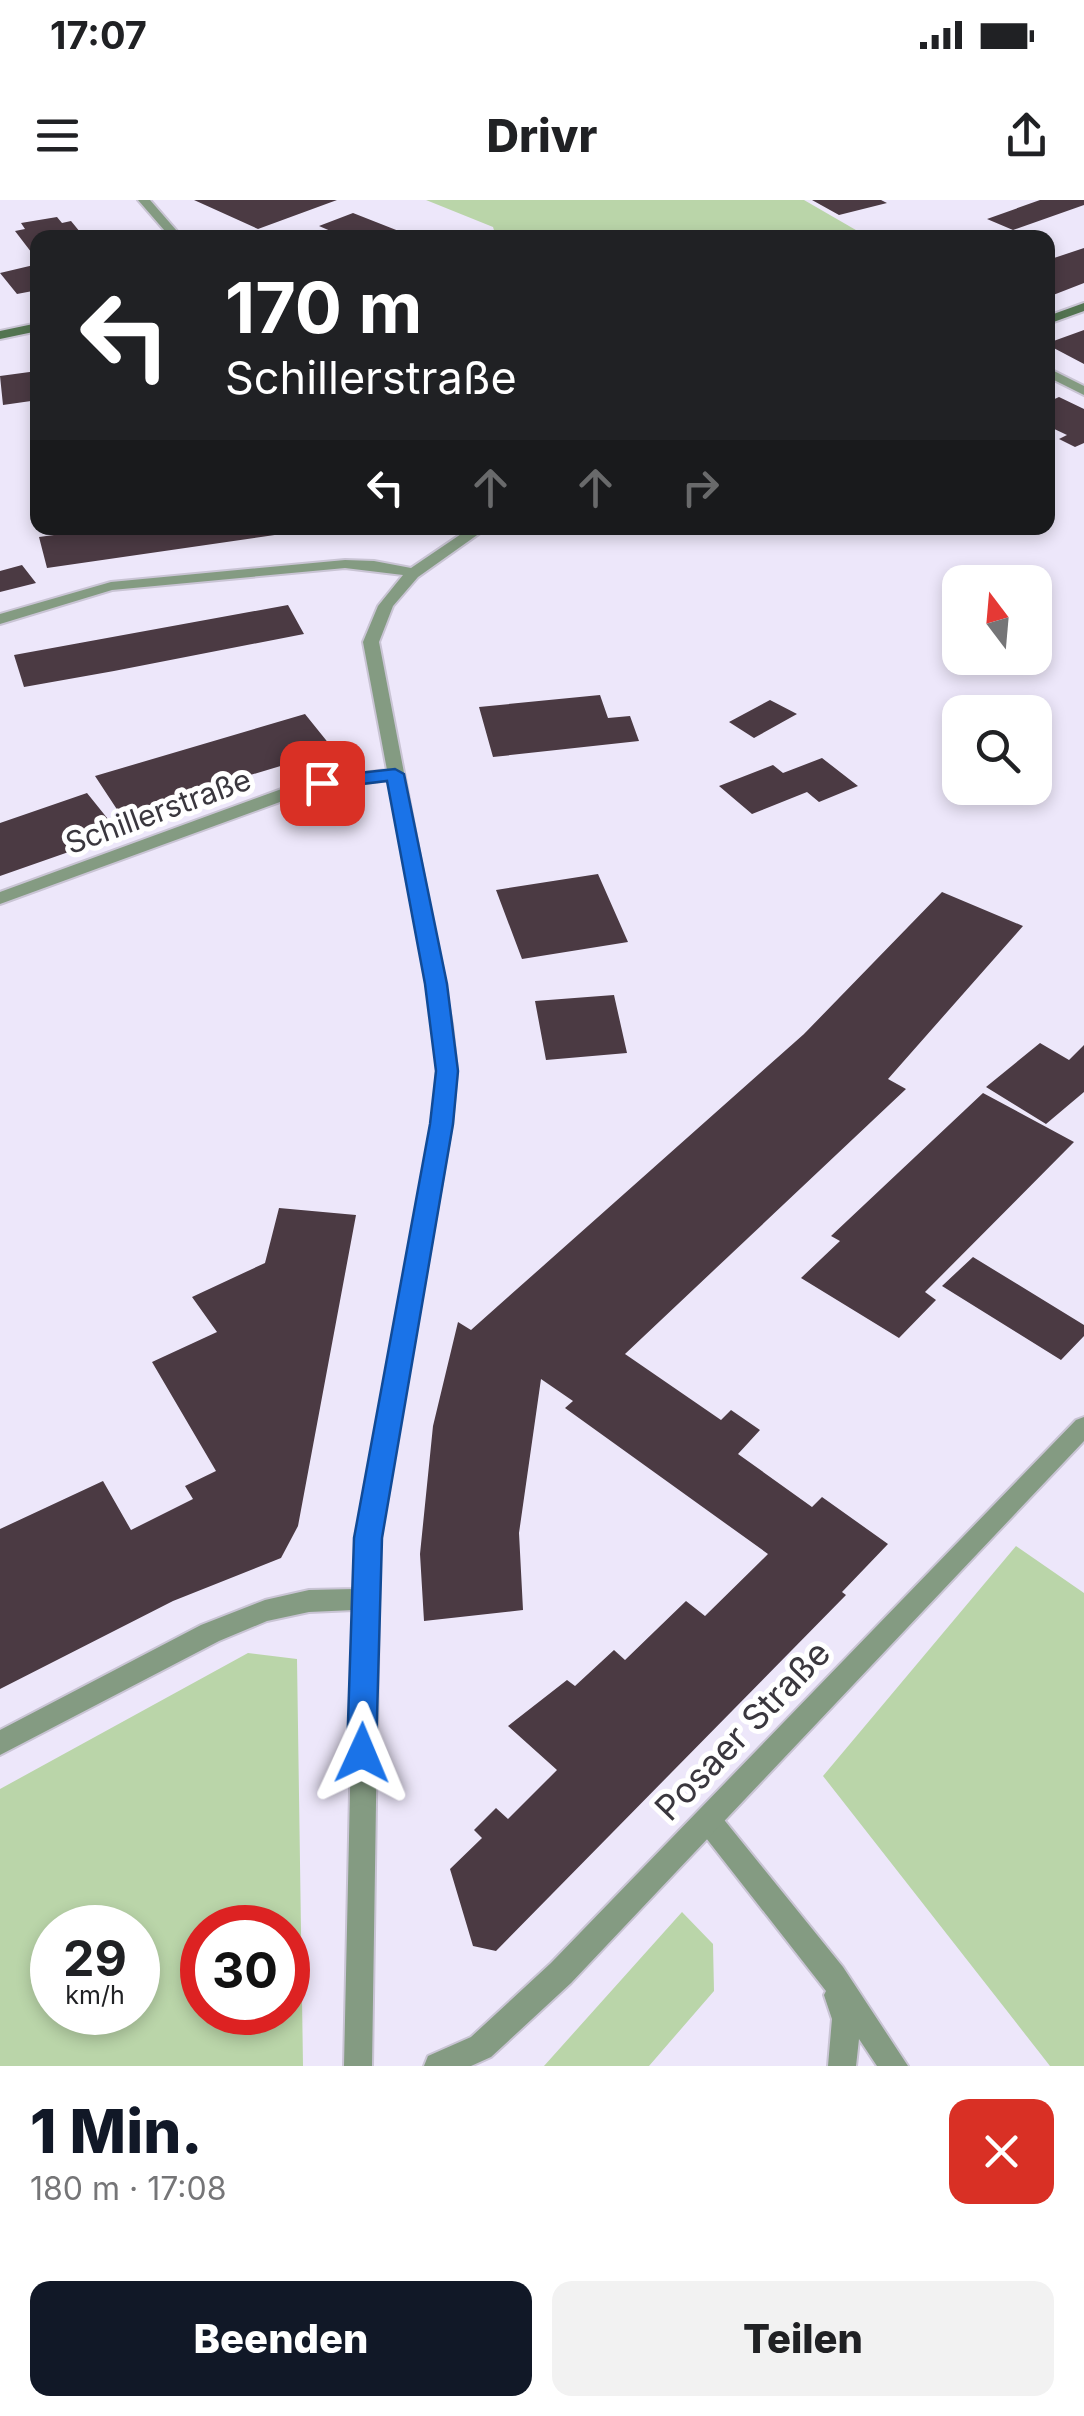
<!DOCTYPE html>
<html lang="de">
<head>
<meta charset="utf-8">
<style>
	:root { --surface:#fff; --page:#f2f2f2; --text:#202124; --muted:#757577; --accent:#111827 }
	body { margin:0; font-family:Inter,sans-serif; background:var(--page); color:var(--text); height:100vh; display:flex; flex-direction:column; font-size:38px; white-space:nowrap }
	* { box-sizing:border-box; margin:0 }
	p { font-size:32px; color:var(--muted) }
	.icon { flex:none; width:55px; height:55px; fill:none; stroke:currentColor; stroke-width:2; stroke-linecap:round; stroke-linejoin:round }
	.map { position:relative; height:1866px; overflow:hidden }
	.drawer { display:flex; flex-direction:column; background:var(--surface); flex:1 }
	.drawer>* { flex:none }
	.top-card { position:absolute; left:30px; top:30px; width:1025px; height:305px; border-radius:20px; box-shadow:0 5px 15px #0003; background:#202124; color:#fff; overflow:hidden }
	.needle { width:65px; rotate:344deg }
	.tools { position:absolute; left:942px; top:365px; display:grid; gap:20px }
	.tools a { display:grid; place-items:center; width:110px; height:110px; border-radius:20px; background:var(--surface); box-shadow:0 5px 15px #0003; font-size:50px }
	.speed { position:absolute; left:30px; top:1705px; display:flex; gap:20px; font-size:50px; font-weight:700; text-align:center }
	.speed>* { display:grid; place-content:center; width:130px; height:130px; border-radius:50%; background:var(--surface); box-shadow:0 5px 15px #0003; line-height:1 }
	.speed small { font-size:25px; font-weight:400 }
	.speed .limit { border:15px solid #d22; background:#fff; color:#111 }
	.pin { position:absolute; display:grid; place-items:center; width:85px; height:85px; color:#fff; margin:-42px; border-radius:20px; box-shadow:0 5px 15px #0006 }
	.me { position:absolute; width:110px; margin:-55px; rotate:1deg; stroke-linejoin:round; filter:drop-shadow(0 0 8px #0008) }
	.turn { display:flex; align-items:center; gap:35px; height:210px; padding:0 30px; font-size:45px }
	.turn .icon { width:130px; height:130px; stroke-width:2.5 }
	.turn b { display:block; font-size:70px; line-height:85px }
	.lanes { display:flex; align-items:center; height:95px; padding:0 30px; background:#0003; justify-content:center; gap:50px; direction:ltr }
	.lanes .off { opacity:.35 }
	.round { display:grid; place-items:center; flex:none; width:105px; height:105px; border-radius:20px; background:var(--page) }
	.summary { display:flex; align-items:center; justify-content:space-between; height:170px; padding:0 30px }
	h1 { font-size:60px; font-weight:800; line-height:75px; color:var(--accent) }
	.action { display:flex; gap:20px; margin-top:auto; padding:20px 30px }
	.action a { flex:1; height:115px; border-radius:20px; background:var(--accent); color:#fff; font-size:40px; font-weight:800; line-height:115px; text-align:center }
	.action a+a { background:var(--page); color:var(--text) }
	.status { display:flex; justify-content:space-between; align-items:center; height:70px; padding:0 50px; background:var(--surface); direction:ltr }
	.status svg { height:28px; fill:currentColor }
	header { display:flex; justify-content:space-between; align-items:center; height:130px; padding:0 30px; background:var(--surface); font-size:45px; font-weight:800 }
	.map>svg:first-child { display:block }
	.green { fill:#bad5a9; fill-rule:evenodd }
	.building { fill:#4b3a43 }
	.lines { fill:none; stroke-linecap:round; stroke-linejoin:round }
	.lane-casing { stroke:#c9c4d4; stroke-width:4 }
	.street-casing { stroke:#c9c4d4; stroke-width:4 }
	.secondary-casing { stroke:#c9c4d4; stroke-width:4 }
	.lane { fill:#849b82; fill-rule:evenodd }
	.street { fill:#849b82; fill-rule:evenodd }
	.secondary { fill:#537451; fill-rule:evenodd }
	.route { fill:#1a73e8; stroke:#114b97; stroke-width:2.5 }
	.labels { text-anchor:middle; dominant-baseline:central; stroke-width:10; stroke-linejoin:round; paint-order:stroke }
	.street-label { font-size:30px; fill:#3a373e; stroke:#fff }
	.near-street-label { font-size:35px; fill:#3a373e; stroke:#fff }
</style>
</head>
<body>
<div class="status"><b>17:07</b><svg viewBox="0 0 49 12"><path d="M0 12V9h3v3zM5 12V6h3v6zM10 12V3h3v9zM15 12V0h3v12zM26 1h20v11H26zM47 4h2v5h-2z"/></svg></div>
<header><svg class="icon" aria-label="menu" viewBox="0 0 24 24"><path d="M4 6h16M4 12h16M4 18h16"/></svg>Drivr<svg class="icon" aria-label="share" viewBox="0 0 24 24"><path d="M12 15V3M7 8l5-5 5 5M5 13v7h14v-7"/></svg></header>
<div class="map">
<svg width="1084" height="1866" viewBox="0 0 1084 1866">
	<rect width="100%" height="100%" fill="#ede7fa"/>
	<path class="green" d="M 426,0 L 804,0 L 868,37 L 496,37 L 493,27 Z
		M 1016,1346 L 1084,1393 L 1084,1866 L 1050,1866 L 823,1576 Z
		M 248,1453 L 297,1459 L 303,1866 L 0,1866 L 0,1589 ZM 52,1728 L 138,1728 L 138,1812 L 52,1812 ZM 202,1728 L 288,1728 L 288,1812 L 202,1812 Z
		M 682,1712 L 713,1744 L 714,1791 L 649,1866 L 544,1866 Z"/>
	<path class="building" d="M 194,0 L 337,0 L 258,29 Z
		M 812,0 L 881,0 L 887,3 L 839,15 Z
		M 1040,0 L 1084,0 L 1084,5 L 1013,30 L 987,19 Z
		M 353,13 L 414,37 L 414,38 L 347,38 L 319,26 Z
		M 57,17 L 62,23 L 71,21 L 85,38 L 38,38 L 38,61 L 15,31 L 25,29 L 21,23 Z
		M 1084,48 L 1084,83 L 1048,97 L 1048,60 Z
		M 38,64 L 38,90 L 17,94 L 0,73 Z
		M 1084,130 L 1084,164 L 1048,145 L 1048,143 Z
		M 37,171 L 38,200 L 3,205 L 0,176 Z
		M 1059,197 L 1084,209 L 1084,243 L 1075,247 L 1059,239 L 1067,235 L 1048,226 L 1048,202 Z
		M 106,328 L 308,328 L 309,330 L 47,368 L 39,337 Z
		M 22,365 L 36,383 L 0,392 L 0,371 Z
		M 288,405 L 304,434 L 114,471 L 24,487 L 14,455 Z
		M 600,495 L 608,518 L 630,516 L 639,541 L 493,557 L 479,507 Z
		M 770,500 L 797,514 L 754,538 L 729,522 Z
		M 305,514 L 334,550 L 120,614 L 95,576 Z
		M 822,558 L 858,586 L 819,602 L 807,592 L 752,614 L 719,586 L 773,565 L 783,573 Z
		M 87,593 L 120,634 L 0,676 L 0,623 Z
		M 598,674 L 628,742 L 522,759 L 496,690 Z
		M 942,692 L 1023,726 L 888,879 L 906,889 L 625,1154 L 721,1220 L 731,1210 L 760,1230 L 738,1254 L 812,1307 L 822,1297 L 888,1344 L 842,1392 L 846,1395 L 496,1751 L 473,1746 L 450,1669 L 482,1638 L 474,1630 L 496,1608 L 508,1619 L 557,1570 L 508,1526 L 567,1480 L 575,1486 L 614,1450 L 625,1460 L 686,1401 L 705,1416 L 768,1354 L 565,1208 L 573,1201 L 541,1179 L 519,1333 L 523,1410 L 424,1421 L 420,1354 L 433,1226 L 458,1122 L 471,1130 L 804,834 Z
		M 614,795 L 627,853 L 546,860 L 535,801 Z
		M 1040,843 L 1069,860 L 1084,845 L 1084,892 L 1046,924 L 986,887 Z
		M 983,893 L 1074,942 L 925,1092 L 936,1100 L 899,1138 L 801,1078 L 840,1041 L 831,1036 Z
		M 279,1008 L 356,1015 L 298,1326 L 281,1358 L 173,1401 L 0,1489 L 0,1329 L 103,1281 L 131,1330 L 193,1299 L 185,1286 L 216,1271 L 152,1162 L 217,1132 L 192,1097 L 265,1063 Z
		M 973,1057 L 1084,1125 L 1084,1136 L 1061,1160 L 942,1086 Z"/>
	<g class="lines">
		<defs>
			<path id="lane" d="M 138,0 L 150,0 L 183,38 L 171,38 Z
				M 708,1608 L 717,1611 L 843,1767 L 908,1866 L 877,1866 L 859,1839 L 856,1866 L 828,1866 L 832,1819 L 824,1795 L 826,1791 L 699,1629 L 695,1620 L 699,1611 Z"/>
			<path id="street" d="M 1048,168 L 1084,186 L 1084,195 L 1048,177 Z
				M 470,328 L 487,328 L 418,377 L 393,406 L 379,442 L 452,824 L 457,871 L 452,924 L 380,1338 L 372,1866 L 344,1866 L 354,1410 L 309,1412 L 267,1421 L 219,1441 L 0,1555 L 0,1530 L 201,1425 L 265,1400 L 309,1390 L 355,1389 L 356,1338 L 432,924 L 437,871 L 434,824 L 389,580 L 323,588 L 299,595 L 0,704 L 0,692 L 287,587 L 322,578 L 387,570 L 363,442 L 378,406 L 403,375 L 345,368 L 112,390 L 0,424 L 0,414 L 111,382 L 345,360 L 374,361 L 411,368 Z
				M 1084,1217 L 1084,1241 L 571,1783 L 491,1857 L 471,1866 L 424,1866 L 428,1856 L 471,1837 L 551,1763 L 1076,1220 Z"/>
			<path id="secondary" d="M 1084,103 L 1084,111 L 1048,124 L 1048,116 Z
				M 38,123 L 38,131 L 0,139 L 0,131 Z"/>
		</defs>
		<use href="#lane" class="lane-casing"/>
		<use href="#street" class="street-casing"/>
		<use href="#secondary" class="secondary-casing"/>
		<use href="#lane" class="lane"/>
		<use href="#street" class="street"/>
		<use href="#secondary" class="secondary"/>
	</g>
	<path class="route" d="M 395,569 L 404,574 L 447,784 L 458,871 L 453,924 L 382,1338 L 376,1553 L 372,1563 L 362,1567 L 351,1563 L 347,1553 L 354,1338 L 430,924 L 436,871 L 425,784 L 387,581 L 322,589 L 312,583 L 322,577 Z"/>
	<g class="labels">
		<g class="street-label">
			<text transform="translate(158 611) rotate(-20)">Schillerstraße</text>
		</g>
		<g class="near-street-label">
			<text transform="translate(742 1530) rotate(-46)">Posaer Straße</text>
		</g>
	</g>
</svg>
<div class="tools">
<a><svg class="needle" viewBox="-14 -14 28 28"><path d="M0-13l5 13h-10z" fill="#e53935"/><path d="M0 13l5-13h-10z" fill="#757577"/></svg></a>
<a><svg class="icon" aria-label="search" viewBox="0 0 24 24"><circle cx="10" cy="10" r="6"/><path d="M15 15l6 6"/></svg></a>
</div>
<div class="speed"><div>29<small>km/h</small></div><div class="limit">30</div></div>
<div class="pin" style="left:322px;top:583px;background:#d93025"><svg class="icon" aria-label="arrive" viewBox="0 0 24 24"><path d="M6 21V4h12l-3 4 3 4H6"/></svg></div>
<svg class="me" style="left:362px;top:1553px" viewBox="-20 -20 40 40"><path d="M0-17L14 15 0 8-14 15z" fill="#1a73e8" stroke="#fff" stroke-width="4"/></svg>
<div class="top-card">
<div class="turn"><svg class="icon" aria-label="left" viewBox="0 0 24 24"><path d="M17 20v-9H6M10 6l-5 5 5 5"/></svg><div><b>170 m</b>Schillerstraße</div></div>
<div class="lanes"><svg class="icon" aria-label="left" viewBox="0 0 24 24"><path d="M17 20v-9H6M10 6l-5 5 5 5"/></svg><svg class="icon off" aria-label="ahead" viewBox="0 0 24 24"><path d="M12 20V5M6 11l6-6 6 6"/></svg><svg class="icon off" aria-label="ahead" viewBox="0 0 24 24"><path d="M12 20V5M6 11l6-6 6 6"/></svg><svg class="icon off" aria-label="right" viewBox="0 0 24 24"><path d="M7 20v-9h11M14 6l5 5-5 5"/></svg></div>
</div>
</div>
<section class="drawer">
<div class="summary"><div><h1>1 Min.</h1><p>180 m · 17:08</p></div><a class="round" style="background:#d93025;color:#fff"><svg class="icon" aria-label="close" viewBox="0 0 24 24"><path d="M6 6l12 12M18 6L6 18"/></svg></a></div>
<div class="action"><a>Beenden</a><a>Teilen</a></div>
</section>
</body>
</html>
